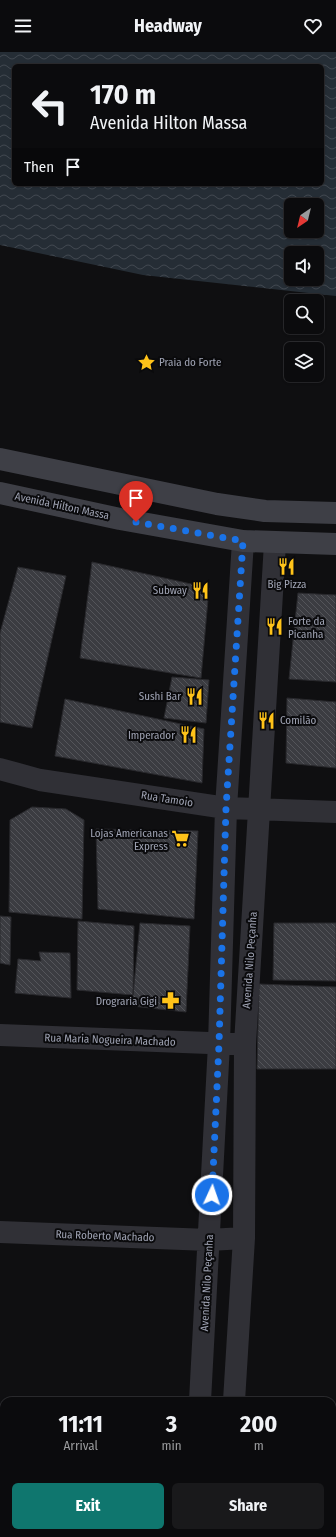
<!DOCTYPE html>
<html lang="en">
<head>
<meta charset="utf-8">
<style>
	:root { --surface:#0b0b0d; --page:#19191b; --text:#f1f3f6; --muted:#9a9b9d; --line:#2b2b2e; --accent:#0f766e }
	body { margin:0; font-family:"Fira Sans Condensed",sans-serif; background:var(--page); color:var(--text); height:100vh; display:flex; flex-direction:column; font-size:15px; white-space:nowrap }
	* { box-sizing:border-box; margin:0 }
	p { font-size:13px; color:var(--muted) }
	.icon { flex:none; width:22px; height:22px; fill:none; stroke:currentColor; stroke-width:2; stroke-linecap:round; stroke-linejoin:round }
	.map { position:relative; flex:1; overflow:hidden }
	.details { position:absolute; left:0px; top:1345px; width:336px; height:140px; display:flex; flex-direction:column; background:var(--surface); border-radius:12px 12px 0 0; box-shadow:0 1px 3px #0004,0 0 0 1px var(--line) }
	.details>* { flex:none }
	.top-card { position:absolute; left:12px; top:12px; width:312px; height:122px; border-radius:6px; box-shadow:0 1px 3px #0004,0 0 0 1px var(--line); background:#0b0b0d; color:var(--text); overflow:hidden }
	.needle { width:26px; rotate:215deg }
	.controls { position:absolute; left:284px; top:146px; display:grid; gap:8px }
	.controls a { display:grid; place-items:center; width:40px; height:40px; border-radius:6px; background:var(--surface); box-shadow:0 1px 3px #0004,0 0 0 1px var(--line); font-size:20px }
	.pin { position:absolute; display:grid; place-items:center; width:34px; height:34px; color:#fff; margin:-41px -17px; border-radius:50% 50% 50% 0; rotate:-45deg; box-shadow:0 0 4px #0007 }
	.pin .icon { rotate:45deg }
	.me { position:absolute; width:44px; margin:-22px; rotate:3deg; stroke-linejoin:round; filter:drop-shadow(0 0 3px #0008) }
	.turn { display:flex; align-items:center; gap:14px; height:84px; padding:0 12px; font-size:18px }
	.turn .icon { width:52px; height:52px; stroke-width:2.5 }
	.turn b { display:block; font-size:28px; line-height:34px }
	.then { display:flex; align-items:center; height:38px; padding:0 12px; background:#0003; gap:8px; font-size:15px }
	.eta { display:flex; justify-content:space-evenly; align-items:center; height:68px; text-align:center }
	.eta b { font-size:24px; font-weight:700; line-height:28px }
	.button { display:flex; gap:8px; margin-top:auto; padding:8px 12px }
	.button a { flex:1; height:46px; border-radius:6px; background:var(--accent); color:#fff; font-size:16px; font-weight:700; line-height:46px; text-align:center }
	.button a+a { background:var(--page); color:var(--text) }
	header { display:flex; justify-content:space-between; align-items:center; height:52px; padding:0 12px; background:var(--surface); font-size:18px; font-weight:700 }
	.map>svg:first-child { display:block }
	.water { fill:url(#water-waves); fill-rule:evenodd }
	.building { fill:url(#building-back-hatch); stroke:#29292d }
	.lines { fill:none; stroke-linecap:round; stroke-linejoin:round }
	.street { stroke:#303036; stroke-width:22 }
	.secondary { stroke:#3e3f46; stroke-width:22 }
	.route { stroke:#1a73e8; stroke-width:7; stroke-dasharray:0 12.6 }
	.labels { text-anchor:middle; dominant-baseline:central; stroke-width:4; stroke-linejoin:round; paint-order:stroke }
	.poi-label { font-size:11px; fill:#9fa3b3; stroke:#0a0a0c; text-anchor:end }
	.street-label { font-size:11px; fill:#9fa3b3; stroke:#0a0a0c }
</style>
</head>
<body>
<header><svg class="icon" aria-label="menu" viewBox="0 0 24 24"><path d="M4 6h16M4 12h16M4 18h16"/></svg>Headway<svg class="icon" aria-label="heart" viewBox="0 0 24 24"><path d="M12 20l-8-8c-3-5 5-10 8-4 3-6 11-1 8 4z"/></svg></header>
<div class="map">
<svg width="336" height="1485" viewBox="0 0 336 1485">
	<defs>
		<pattern id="water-waves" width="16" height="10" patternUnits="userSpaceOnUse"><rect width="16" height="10" fill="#252d35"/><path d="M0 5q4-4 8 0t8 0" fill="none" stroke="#414850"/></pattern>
		<pattern id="building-back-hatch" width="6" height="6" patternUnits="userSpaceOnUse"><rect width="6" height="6" fill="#3b3c41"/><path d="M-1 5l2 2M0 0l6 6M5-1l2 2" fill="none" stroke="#54555a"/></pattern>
	</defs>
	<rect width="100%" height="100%" fill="#0f0f11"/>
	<path class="water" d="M 0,0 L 336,0 L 336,244 L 143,223 L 0,193 ZM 14,14 L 322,14 L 322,132 L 14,132 ZM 291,153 L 317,153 L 317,179 L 291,179 ZM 291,201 L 317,201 L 317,227 L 291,227 Z"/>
	<path class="building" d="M 92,510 L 209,536 L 201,626 L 80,606 Z
		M 18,515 L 66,524 L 32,676 L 0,670 L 0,581 Z
		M 298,541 L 336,543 L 336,630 L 289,627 Z
		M 172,625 L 209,628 L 206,671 L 164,666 Z
		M 287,646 L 336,650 L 336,716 L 286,711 Z
		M 65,647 L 204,677 L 202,731 L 55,704 Z
		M 32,755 L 66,757 L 84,768 L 82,867 L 9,860 L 10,768 Z
		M 96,777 L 198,779 L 194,867 L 98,857 Z
		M 0,864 L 11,865 L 10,913 L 0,911 Z
		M 78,869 L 134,874 L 133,943 L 77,938 Z
		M 140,871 L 190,874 L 186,960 L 132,954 Z
		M 274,871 L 336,871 L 336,929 L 273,928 Z
		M 39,900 L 70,901 L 71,946 L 15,941 L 18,907 L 41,909 Z
		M 259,932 L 336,935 L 336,1017 L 257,1017 Z"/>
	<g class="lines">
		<path class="street" d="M 0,717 L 40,728 L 226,756 L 336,760
			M 0,983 L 235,992
			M 0,1180 L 209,1188 L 244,1186
			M 200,1349 L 219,992 L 226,756 L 243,489
			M 234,1349 L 244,1186 L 245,992 L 275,491
			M 0,1463 L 4,1463
			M 109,1481 L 133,1485
			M 193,1485 L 193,1481
			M 225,1485 L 226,1481"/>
		<path class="secondary" d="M 0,407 L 217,452 L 265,459 L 336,461
			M 0,441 L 120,467 L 243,489 L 336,492"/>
	</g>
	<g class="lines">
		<path class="route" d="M 136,470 L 243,489 L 226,756 L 219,992 L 212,1143"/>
	</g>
	<defs>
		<symbol id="sight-bare" viewBox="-9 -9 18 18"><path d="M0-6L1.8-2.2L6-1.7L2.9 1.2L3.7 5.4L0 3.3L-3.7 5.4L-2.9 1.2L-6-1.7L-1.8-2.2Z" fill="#ffc319" stroke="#0a0a0c" stroke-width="2.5" paint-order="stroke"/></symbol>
		<symbol id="restaurant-bare" viewBox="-9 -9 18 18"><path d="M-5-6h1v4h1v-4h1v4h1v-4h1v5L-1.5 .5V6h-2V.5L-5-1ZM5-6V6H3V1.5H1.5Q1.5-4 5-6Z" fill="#ffc319" stroke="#0a0a0c" stroke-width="2.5" paint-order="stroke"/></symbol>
		<symbol id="supermarket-bare" viewBox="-9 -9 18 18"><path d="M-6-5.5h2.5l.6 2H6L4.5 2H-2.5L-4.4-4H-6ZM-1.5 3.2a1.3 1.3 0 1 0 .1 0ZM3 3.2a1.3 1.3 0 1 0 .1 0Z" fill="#ffc319" stroke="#0a0a0c" stroke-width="2.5" paint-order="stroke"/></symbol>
		<symbol id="pharmacy-bare" viewBox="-9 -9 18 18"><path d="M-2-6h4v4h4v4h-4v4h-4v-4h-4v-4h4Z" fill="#ffc319" stroke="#0a0a0c" stroke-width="2.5" paint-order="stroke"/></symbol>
	</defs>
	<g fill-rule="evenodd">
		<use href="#sight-bare" x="134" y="298" width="25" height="25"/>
		<use href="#restaurant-bare" x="274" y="502" width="25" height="25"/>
		<use href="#restaurant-bare" x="188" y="526" width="25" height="25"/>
		<use href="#restaurant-bare" x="262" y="562" width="25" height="25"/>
		<use href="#restaurant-bare" x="182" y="632" width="25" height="25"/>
		<use href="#restaurant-bare" x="254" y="656" width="25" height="25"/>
		<use href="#restaurant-bare" x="176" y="670" width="25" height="25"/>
		<use href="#supermarket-bare" x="168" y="774" width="25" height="25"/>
		<use href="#pharmacy-bare" x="158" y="936" width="25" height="25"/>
	</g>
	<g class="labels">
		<g class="poi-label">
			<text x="159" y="310" text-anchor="start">Praia do Forte</text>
			<text x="287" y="532" text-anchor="middle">Big Pizza</text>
			<text x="187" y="538">Subway</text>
			<text x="288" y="569" text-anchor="start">Forte da<tspan x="288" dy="13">Picanha</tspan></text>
			<text x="181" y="644">Sushi Bar</text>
			<text x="280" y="668" text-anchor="start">Comilão</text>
			<text x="175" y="683">Imperador</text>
			<text x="168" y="781">Lojas Americanas<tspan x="168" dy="13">Express</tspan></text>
			<text x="157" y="949">Drograria Gigi</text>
		</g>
		<g class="street-label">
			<text transform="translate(62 454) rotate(12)">Avenida Hilton Massa</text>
			<text transform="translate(167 747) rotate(9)">Rua Tamoio</text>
			<text transform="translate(250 908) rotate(-86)">Avenida Nilo Peçanha</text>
			<text transform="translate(110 988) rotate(2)">Rua Maria Nogueira Machado</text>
			<text transform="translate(105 1184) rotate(2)">Rua Roberto Machado</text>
			<text transform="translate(207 1231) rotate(-87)">Avenida Nilo Peçanha</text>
		</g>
	</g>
</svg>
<div class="controls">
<a><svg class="needle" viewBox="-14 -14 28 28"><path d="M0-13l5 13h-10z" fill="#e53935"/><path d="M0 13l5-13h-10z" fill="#9a9b9d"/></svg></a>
<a><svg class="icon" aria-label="sound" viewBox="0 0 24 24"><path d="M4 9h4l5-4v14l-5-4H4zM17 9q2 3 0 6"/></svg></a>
<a><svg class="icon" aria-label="search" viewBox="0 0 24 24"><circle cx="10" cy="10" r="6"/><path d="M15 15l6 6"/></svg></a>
<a><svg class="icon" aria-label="layers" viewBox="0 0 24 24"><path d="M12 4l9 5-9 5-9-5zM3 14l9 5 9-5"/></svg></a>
</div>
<div class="pin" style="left:136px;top:470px;background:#d93025"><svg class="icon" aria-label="arrive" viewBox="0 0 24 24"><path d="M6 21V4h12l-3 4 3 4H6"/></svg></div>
<svg class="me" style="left:212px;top:1143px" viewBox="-20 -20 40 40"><circle r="17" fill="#1a73e8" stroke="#fff" stroke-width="3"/><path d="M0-11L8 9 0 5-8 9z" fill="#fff"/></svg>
<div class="top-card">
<div class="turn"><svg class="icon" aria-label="left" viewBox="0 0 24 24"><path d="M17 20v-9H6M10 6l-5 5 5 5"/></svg><div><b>170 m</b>Avenida Hilton Massa</div></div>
<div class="then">Then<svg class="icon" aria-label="arrive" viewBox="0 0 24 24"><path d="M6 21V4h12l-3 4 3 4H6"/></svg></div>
</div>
<section class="details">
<div class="eta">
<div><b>11:11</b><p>Arrival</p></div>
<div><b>3</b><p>min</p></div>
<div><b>200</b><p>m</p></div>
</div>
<div class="button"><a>Exit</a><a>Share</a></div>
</section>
</div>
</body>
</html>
